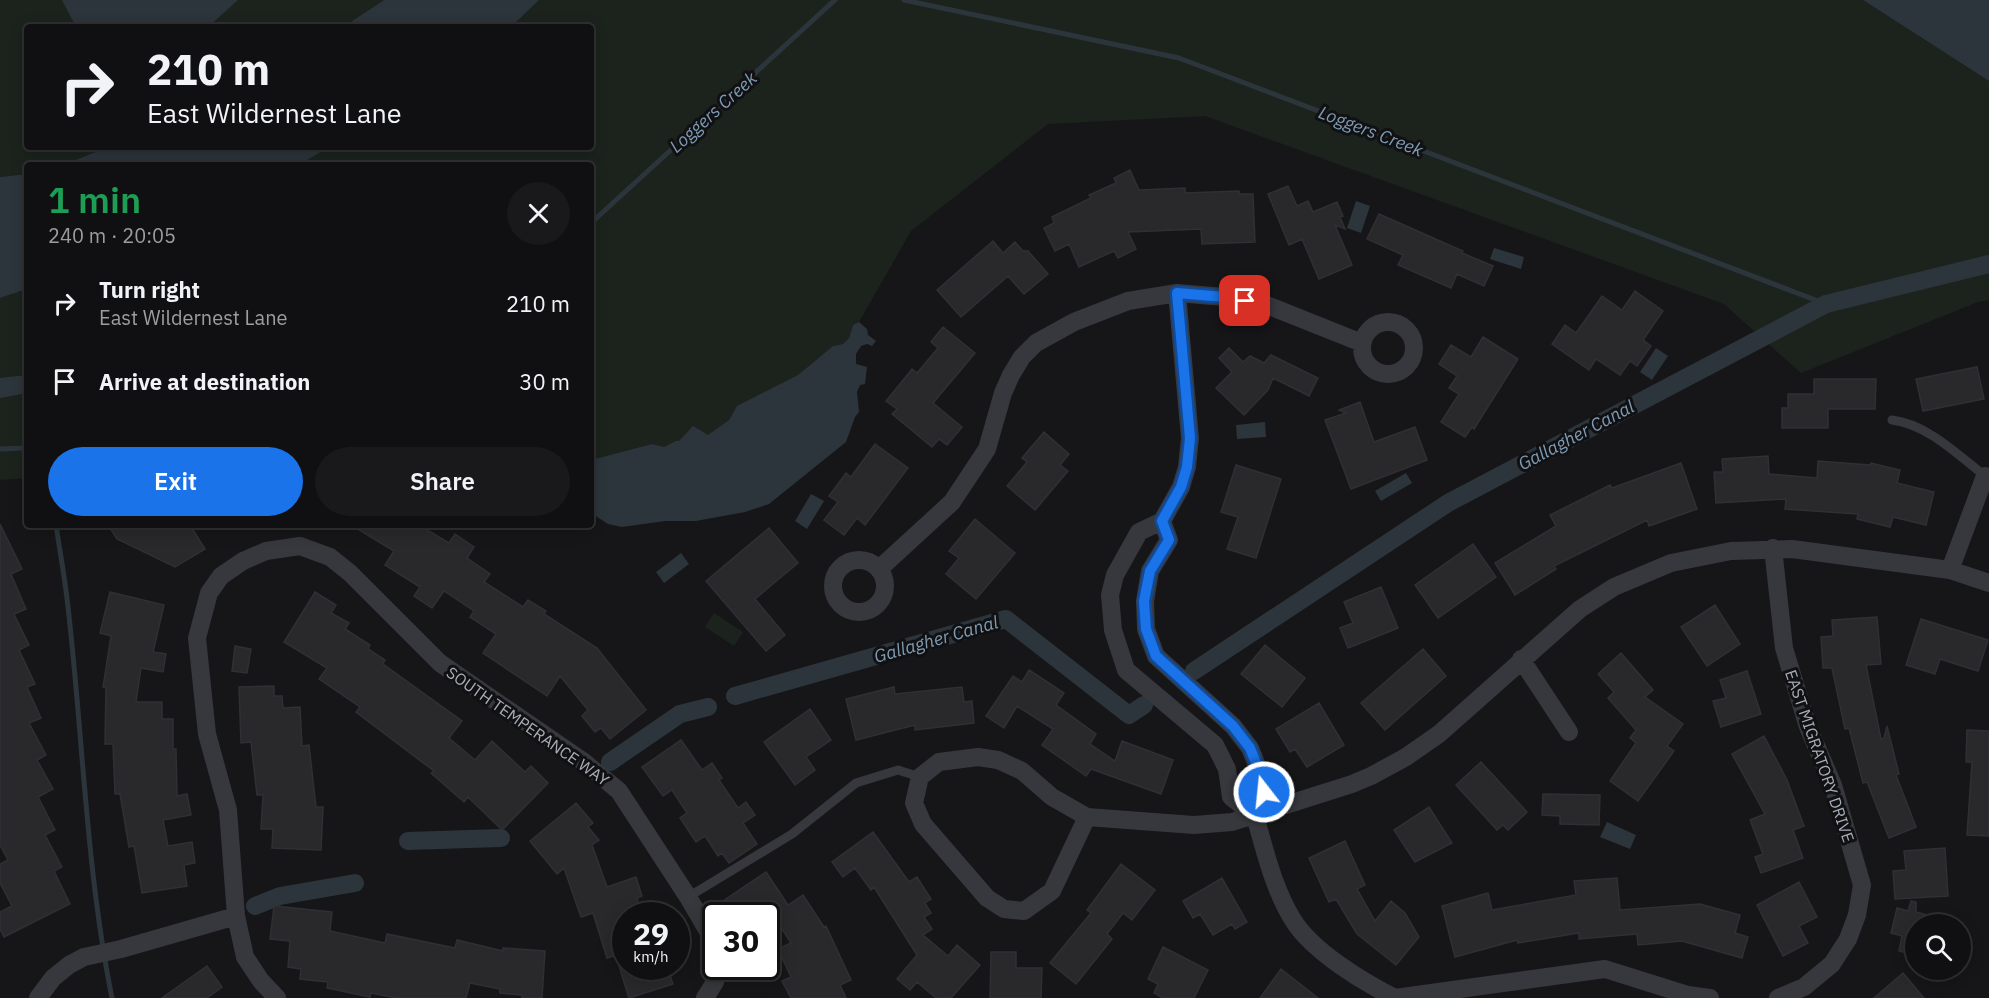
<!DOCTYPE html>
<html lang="en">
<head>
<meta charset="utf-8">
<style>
	:root { --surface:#101012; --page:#19191b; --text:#f1f3f6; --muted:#9c9d9f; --line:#303032; --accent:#1a73e8 }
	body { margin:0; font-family:"IBM Plex Sans",sans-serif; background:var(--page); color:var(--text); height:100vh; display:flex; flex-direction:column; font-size:22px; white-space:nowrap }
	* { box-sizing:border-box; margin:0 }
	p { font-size:20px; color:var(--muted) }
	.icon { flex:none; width:33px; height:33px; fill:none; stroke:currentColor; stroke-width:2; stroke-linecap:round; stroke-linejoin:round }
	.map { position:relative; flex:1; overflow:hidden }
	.drawer { position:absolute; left:24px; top:162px; width:570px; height:366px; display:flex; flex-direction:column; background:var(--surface); border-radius:6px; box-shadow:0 3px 15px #0003,0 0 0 2px var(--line) }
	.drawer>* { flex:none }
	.hud { position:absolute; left:24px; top:24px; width:570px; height:126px; border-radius:6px; box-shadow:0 3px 15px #0003,0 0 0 2px var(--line); background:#101012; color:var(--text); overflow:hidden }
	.controls { position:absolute; left:1905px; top:914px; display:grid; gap:12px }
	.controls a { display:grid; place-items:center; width:66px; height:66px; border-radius:50%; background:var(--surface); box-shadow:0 3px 15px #0003,0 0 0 2px var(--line); font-size:30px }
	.speed { position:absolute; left:612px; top:902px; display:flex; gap:12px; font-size:30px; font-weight:700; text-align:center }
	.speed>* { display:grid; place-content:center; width:78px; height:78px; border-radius:50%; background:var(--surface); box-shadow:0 3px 15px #0003,0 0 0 2px var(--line); line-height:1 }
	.speed small { font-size:15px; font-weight:400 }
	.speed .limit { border:3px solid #111; border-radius:9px; background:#fff; color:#111 }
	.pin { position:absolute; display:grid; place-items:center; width:51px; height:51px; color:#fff; margin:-26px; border-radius:12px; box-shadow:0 3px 9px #0006 }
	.me { position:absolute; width:66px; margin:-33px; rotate:344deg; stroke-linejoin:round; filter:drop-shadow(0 0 4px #0008) }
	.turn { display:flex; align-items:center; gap:21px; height:126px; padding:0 24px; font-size:27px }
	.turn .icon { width:78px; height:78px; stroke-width:2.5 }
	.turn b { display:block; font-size:42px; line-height:51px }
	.round { display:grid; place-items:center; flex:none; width:63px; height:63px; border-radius:32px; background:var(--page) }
	.summary { display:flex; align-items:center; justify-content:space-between; height:102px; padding:0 24px }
	h1 { font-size:36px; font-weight:600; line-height:45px; color:#1e9e55 }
	.action { display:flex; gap:12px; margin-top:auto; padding:12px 24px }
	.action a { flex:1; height:69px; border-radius:36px; background:var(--accent); color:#fff; font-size:24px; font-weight:600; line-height:69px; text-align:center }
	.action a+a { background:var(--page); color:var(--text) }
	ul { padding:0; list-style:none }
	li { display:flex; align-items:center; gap:18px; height:78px; padding:0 24px }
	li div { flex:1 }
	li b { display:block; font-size:22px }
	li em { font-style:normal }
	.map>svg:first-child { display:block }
	.green { fill:#1c231d }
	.water { fill:#2c353c }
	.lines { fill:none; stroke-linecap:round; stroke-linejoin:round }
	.stream { stroke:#2c353c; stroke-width:5 }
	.canal { stroke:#2c353c; stroke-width:18 }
	.building { fill:#29292c; stroke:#303034; stroke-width:1.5 }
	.service { stroke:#37383d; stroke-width:9 }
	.minor { stroke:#37383d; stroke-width:18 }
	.route-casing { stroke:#114b97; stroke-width:15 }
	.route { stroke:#1a73e8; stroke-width:10 }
	.labels { text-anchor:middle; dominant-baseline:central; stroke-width:6; stroke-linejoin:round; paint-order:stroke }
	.street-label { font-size:16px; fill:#a8adb8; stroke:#111113 }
	.water-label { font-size:18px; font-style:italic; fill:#7f9bb3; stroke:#111113 }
</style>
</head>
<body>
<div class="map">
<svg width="1989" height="998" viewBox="0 0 1989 998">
	<rect width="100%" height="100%" fill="#161618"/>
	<path class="green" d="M 0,0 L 384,0 L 343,27 L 27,27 L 27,147 L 108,147 L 63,165 L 27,165 L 27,174 L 0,177 Z
		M 539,0 L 1863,0 L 1989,81 L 1989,300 L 1978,302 L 1801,373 L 1724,304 L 1205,116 L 1048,124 L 911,231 L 859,322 L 853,325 L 849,338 L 843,344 L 833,346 L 798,375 L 735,410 L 729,420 L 708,436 L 679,441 L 664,447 L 652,444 L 591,460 L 591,165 L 299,165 L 329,147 L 591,147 L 591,27 L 511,27 Z
		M 27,289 L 27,478 L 0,480 L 0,298 Z
		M 714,613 L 743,632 L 734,646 L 705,627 Z"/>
	<path class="water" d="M 62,0 L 238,0 L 208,27 L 76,27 Z
		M 384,0 L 539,0 L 511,27 L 343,27 Z
		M 1863,0 L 1989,0 L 1989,81 Z
		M 108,147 L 329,147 L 299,165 L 63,165 Z
		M 27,174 L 27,289 L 0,298 L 0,177 Z
		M 1356,201 L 1370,206 L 1361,233 L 1347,228 Z
		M 1494,248 L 1524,257 L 1521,269 L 1490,259 Z
		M 859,322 L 867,329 L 868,335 L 876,341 L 872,346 L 867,344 L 861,346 L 856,354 L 856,364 L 867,367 L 865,384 L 860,385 L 857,392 L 859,412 L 855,417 L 846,442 L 769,504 L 745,512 L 696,521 L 665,521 L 622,527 L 608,524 L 591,513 L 591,460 L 652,444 L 664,447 L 676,441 L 679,441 L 693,426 L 708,435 L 729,420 L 737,406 L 798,375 L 833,346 L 843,344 L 849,338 L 853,325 Z
		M 1656,348 L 1668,356 L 1652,380 L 1640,372 Z
		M 27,375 L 27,393 L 0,398 L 0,378 Z
		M 1265,422 L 1266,437 L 1237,439 L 1236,425 Z
		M 1406,473 L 1412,483 L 1381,501 L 1375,491 Z
		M 811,494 L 824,501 L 807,529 L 795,521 Z
		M 681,553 L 689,564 L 664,583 L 656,572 Z
		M 1607,822 L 1636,835 L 1630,849 L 1600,837 Z"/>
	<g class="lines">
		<path class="stream" d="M 904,0 L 1179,58 L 1826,304
			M 591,223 L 835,0
			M 0,449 L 27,448
			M 56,525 C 60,552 65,579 68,607 C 83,737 86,869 112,998"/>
		<path class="canal" d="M 1194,671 L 1448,503 L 1826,304 L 1989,264
			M 735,696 L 1006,619 L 1129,715 L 1144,705
			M 610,762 L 680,714 L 708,707
			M 408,841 L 501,838
			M 255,906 L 280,896 L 355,883"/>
	</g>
	<path class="building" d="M 1130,170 L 1139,190 L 1185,188 L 1185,193 L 1239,191 L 1239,194 L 1253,194 L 1255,242 L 1202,244 L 1201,229 L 1128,232 L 1136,249 L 1118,258 L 1114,251 L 1079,267 L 1069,244 L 1055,251 L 1044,228 L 1054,223 L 1052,217 L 1091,198 L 1089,195 L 1116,183 L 1114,178 Z
		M 1288,186 L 1297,206 L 1308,201 L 1313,212 L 1337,202 L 1343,216 L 1340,217 L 1345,229 L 1335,225 L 1352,265 L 1319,279 L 1302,239 L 1289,245 L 1268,194 Z
		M 1379,214 L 1463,251 L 1462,253 L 1493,266 L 1484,286 L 1457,274 L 1451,288 L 1398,265 L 1403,255 L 1367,239 Z
		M 993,241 L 1003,253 L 1015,242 L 1023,251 L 1028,251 L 1048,274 L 1024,294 L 1008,276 L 961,317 L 937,290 Z
		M 1635,291 L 1663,311 L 1643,340 L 1651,346 L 1637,366 L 1630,361 L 1620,375 L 1596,359 L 1589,370 L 1552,344 L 1565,325 L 1576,333 L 1602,296 L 1622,310 Z
		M 943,327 L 975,353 L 933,403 L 962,427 L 947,445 L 939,439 L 932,447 L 892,414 L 897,409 L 886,401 L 912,369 L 917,373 L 938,348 L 931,342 Z
		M 1483,337 L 1518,359 L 1474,429 L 1472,427 L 1465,437 L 1441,422 L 1459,394 L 1449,388 L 1457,376 L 1439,364 L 1451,345 L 1471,357 Z
		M 1229,348 L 1243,362 L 1250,356 L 1264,363 L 1271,355 L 1318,378 L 1309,396 L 1273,378 L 1268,390 L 1244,415 L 1216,388 L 1232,372 L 1219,358 Z
		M 1977,367 L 1984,399 L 1923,411 L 1916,379 Z
		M 1814,379 L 1876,379 L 1875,409 L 1828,409 L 1828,428 L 1782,428 L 1782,408 L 1788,408 L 1788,394 L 1814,394 Z
		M 1360,402 L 1374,442 L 1415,427 L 1427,460 L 1351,489 L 1325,420 L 1346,413 L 1339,410 Z
		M 1044,432 L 1069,454 L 1060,465 L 1068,471 L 1035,510 L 1007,486 L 1027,462 L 1022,458 Z
		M 875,444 L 908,468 L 865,525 L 857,518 L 844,535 L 824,520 L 838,502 L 829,496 L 846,473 L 851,477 Z
		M 1768,456 L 1769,474 L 1817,478 L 1818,461 L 1870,465 L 1871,463 L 1900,470 L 1897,483 L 1934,492 L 1926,525 L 1893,517 L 1890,527 L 1857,519 L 1858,514 L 1785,509 L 1786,499 L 1716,503 L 1714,472 L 1723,472 L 1722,459 Z
		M 1681,463 L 1697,509 L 1649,526 L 1647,520 L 1554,566 L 1556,569 L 1515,595 L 1495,563 L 1556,526 L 1550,515 L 1610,485 L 1612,488 Z
		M 1236,465 L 1281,479 L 1256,558 L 1227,549 L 1238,517 L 1221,512 Z
		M 975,519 L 1015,553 L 976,599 L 946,574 L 959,558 L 949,551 Z
		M 0,524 L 22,569 L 11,574 L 26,609 L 14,614 L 29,645 L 19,650 L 35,684 L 27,687 L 41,718 L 29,723 L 46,755 L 37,760 L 53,789 L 38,797 L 55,830 L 45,835 L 62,867 L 54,871 L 70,904 L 4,937 L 0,929 L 0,912 L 12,906 L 0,883 L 0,864 L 8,860 L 0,845 Z
		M 108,525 L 190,525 L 205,549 L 175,567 L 117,539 Z
		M 351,525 L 419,525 L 449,543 L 455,534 L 474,547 L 467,558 L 490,574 L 484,582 L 523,607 L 528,600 L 546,611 L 544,614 L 597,648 L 646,710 L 610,739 L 601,728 L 595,732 L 582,716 L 588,710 L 560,676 L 547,696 L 483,653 L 496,634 L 470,617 L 474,611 L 444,591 L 432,608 L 414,596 L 420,587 L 385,565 L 394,551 Z
		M 769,528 L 798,563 L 755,599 L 785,635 L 766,651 L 706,581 Z
		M 1473,544 L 1496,577 L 1438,618 L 1415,585 Z
		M 1381,587 L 1398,628 L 1348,648 L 1340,628 L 1353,623 L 1344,602 Z
		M 110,592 L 164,605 L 153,652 L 166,654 L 163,672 L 141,668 L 136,702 L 162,702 L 162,719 L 173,719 L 173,749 L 176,749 L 177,796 L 187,794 L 191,815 L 163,820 L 168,846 L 192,842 L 195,863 L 184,865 L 187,886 L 142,893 L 134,846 L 129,847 L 120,794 L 115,794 L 113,744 L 105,744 L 106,687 L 103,687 L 111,636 L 100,633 Z
		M 315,592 L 336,605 L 331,613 L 349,623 L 345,629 L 370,645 L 368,649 L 385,660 L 383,664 L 462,721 L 449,738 L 475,760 L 492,741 L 525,772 L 531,766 L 548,783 L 502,830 L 468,797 L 464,802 L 431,773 L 434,771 L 356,712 L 360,707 L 319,679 L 327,668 L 284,642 Z
		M 1715,605 L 1740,644 L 1707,666 L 1681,627 Z
		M 1877,617 L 1881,664 L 1866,665 L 1881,739 L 1884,738 L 1887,726 L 1899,774 L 1896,775 L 1916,827 L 1889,838 L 1867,782 L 1863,783 L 1849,728 L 1845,729 L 1832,668 L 1823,668 L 1821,637 L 1833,636 L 1832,620 Z
		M 1921,619 L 1988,640 L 1978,671 L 1940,659 L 1935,674 L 1906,665 Z
		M 1265,645 L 1305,678 L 1282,707 L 1241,674 Z
		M 235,646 L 251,649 L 247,673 L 232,671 Z
		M 1423,649 L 1446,676 L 1385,730 L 1361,703 Z
		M 1621,653 L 1653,690 L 1645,697 L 1683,724 L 1667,746 L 1674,751 L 1638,801 L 1610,781 L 1636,743 L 1630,738 L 1636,730 L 1608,698 L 1614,692 L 1598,674 Z
		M 1029,670 L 1064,693 L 1056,705 L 1096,734 L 1090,744 L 1115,761 L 1122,741 L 1173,760 L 1161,794 L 1091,769 L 1086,776 L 1042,745 L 1053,729 L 1017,706 L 1004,728 L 986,716 L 1013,676 L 1022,682 Z
		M 1747,671 L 1761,714 L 1721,727 L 1713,701 L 1726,698 L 1720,680 Z
		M 274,686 L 274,696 L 282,696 L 283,708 L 300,707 L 302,746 L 309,745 L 316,807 L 323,807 L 321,850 L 272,848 L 273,829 L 261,829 L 263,795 L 257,795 L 251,742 L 241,743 L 239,687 Z
		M 894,687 L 895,694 L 962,687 L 964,702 L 972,701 L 974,723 L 915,730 L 915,725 L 856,740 L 846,699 Z
		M 1319,703 L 1344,745 L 1307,767 L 1295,749 L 1290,752 L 1276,729 Z
		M 810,709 L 831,740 L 806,757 L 815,770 L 795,785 L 764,742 Z
		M 1967,730 L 1989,731 L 1989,836 L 1967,835 L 1972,762 L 1966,762 Z
		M 1764,736 L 1787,780 L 1804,826 L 1793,830 L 1803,858 L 1761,873 L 1755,857 L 1763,854 L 1750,820 L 1765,814 L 1732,754 Z
		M 681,740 L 702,770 L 712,763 L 722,778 L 719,780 L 738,808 L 746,802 L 755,815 L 743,823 L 757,844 L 729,863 L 722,853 L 718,856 L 705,836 L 696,842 L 680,818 L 687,813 L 672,790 L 663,796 L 642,767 Z
		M 1481,762 L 1527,812 L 1508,830 L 1503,825 L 1497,830 L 1456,785 Z
		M 1543,794 L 1600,795 L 1599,825 L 1560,824 L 1560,816 L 1542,815 Z
		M 576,803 L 593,823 L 588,827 L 599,840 L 592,845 L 607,887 L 636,877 L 642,896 L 637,898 L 642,915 L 626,915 L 626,952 L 607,958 L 593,913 L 581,917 L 564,868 L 557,874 L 530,841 Z
		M 1429,807 L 1452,843 L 1415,862 L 1394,830 Z
		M 873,832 L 909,882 L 917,877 L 931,899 L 925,903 L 931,913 L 924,917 L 932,929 L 923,935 L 948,956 L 957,945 L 980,965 L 951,998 L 936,998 L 917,982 L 910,990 L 897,979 L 917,955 L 874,887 L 871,890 L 855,868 L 843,877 L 832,862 Z
		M 1345,841 L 1365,885 L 1357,889 L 1375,921 L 1391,901 L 1405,913 L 1419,937 L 1396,965 L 1357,934 L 1336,899 L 1329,902 L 1309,858 Z
		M 1945,848 L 1948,896 L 1895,899 L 1893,871 L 1906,870 L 1904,851 Z
		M 1121,864 L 1155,890 L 1132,920 L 1123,913 L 1107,934 L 1112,939 L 1076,984 L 1050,963 L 1091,913 L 1087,910 Z
		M 766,872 L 788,905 L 803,895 L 824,927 L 826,926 L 851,980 L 840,985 L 846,998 L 791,998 L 782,981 L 791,977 L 778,949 L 791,943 L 775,918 L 766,924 L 766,915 L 732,915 L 723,901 Z
		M 1222,878 L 1247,922 L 1235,929 L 1232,924 L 1213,935 L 1200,914 L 1193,918 L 1183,901 Z
		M 1617,878 L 1620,910 L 1700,904 L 1740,915 L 1735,933 L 1748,937 L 1742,958 L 1682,941 L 1638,945 L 1637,934 L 1579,939 L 1579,933 L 1518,943 L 1517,940 L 1455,957 L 1442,906 L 1488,893 L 1492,910 L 1576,895 L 1574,881 Z
		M 1799,882 L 1817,917 L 1799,926 L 1808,943 L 1783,956 L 1757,905 Z
		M 1911,901 L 1916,902 L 1916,912 L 1942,919 L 1941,924 L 1916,924 L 1916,955 L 1899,951 L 1902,936 L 1891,933 L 1897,908 L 1908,911 Z
		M 274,906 L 332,912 L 330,931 L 385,943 L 387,934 L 455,948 L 457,940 L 503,951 L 503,948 L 545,951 L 542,998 L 522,998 L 522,995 L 500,993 L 500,989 L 470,983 L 466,998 L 396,998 L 371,993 L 370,997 L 327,988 L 328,982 L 300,979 L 301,969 L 288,967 L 290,941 L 270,939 Z
		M 1163,947 L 1208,970 L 1194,998 L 1163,998 L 1154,993 L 1158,984 L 1148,979 Z
		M 991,952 L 1016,952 L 1016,968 L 1042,968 L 1041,998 L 990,998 Z
		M 207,966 L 222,987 L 207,998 L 162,998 Z
		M 619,966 L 667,966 L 673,984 L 629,998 Z
		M 1281,969 L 1318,998 L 1260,998 Z
		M 1903,973 L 1924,998 L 1874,998 Z"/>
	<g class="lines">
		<path class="service" d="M 1892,420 C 1927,424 1958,455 1985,476
			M 688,897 L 792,834 L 856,783 L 898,770 L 920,777"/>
		<path class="minor" d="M1362 348a26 26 0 1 1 52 0a26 26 0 1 1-52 0Z
			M 1162,521 L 1169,540 L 1150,571 L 1145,601 L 1146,629 L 1156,656 L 1233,726 L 1250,748 L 1266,788 L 1255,816 L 1231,797 L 1227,769 L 1215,745 L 1126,670 L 1113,630 L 1110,595 L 1115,575 L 1139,532 Z
			M 1162,521 L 1181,487 L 1187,467 L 1190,438 L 1177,293
			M 1773,548 L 1784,648 L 1808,727 L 1833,785 L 1862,885 L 1857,915 L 1848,939 L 1832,964 L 1804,987 L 1778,998
			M833 586a26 26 0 1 1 52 0a26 26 0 1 1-52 0Z
			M 879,569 L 952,502 L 987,449 L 1003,393 L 1011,375 L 1022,357 L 1036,343 L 1074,322 L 1128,301 L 1177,293 L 1224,297 L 1267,305 L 1362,343
			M 1950,570 L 1985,476
			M 1521,659 L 1569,732
			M 1255,816 C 1265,851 1274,890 1293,920 C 1312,951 1363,982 1395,998 L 1605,969 L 1688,995 L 1710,998
			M 1087,817 L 1052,891 L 1024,911 L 1004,909 L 987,898 L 923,824 L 914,803 L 920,777 L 939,762 L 978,757 L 998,760 L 1022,771 L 1052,797 L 1087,817 L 1194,825 L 1232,822 L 1352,784 L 1371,776 L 1406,757 L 1439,734 L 1580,609 L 1614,587 L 1671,563 L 1731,551 L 1792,549 L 1950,570 L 1989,583
			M 38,998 L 53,978 L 69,965 L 84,957 L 121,949 L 236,916
			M 277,998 L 261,981 L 245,957 L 236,916 L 228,810 L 207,734 L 197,638 L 209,593 L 221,576 L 243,561 L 266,551 L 300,546 L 330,557 L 350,573 L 440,663 L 584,762 L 619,791 L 688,897 L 716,945
			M 705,998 L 715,982 L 717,966"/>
	</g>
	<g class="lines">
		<defs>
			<path id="route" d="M 1245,301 L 1224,297 L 1177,293 L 1190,438 L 1187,467 L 1181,487 L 1162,521 L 1169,540 L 1150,571 L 1144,601 L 1146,629 L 1156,656 L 1233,726 L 1250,748 L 1266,788 L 1264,792"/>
		</defs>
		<use href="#route" class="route-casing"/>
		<use href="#route" class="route"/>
	</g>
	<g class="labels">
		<g class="street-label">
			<text transform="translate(528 726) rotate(35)">SOUTH TEMPERANCE WAY</text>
			<text transform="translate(1820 756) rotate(71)">EAST MIGRATORY DRIVE</text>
		</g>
		<g class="water-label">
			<text transform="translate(713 112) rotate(-42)">Loggers Creek</text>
			<text transform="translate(1371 131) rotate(21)">Loggers Creek</text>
			<text transform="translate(1576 435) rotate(-28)">Gallagher Canal</text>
			<text transform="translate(936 639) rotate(-16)">Gallagher Canal</text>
		</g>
	</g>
</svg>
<div class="controls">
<a><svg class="icon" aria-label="search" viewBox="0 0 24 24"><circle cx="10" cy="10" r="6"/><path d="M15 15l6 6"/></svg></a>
</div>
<div class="speed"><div>29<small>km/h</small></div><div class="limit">30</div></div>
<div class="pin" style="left:1245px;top:301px;background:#d93025"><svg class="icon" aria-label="arrive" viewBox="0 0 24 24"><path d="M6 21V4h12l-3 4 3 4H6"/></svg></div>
<svg class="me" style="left:1264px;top:792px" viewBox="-20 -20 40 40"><circle r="17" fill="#1a73e8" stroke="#fff" stroke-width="3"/><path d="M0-11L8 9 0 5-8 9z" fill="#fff"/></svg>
<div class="hud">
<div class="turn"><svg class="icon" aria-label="right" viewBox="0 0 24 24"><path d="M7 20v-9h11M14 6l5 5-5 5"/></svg><div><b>210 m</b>East Wildernest Lane</div></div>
</div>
<section class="drawer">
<div class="summary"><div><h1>1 min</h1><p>240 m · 20:05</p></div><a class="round"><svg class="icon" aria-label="close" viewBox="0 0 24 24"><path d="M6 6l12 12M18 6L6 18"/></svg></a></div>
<ul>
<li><svg class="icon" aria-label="right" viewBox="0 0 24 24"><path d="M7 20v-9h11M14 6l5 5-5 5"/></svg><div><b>Turn right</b><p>East Wildernest Lane</p></div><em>210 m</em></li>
<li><svg class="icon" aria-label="arrive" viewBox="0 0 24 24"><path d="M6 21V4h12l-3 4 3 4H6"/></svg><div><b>Arrive at destination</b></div><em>30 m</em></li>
</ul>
<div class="action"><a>Exit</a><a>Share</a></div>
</section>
</div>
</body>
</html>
